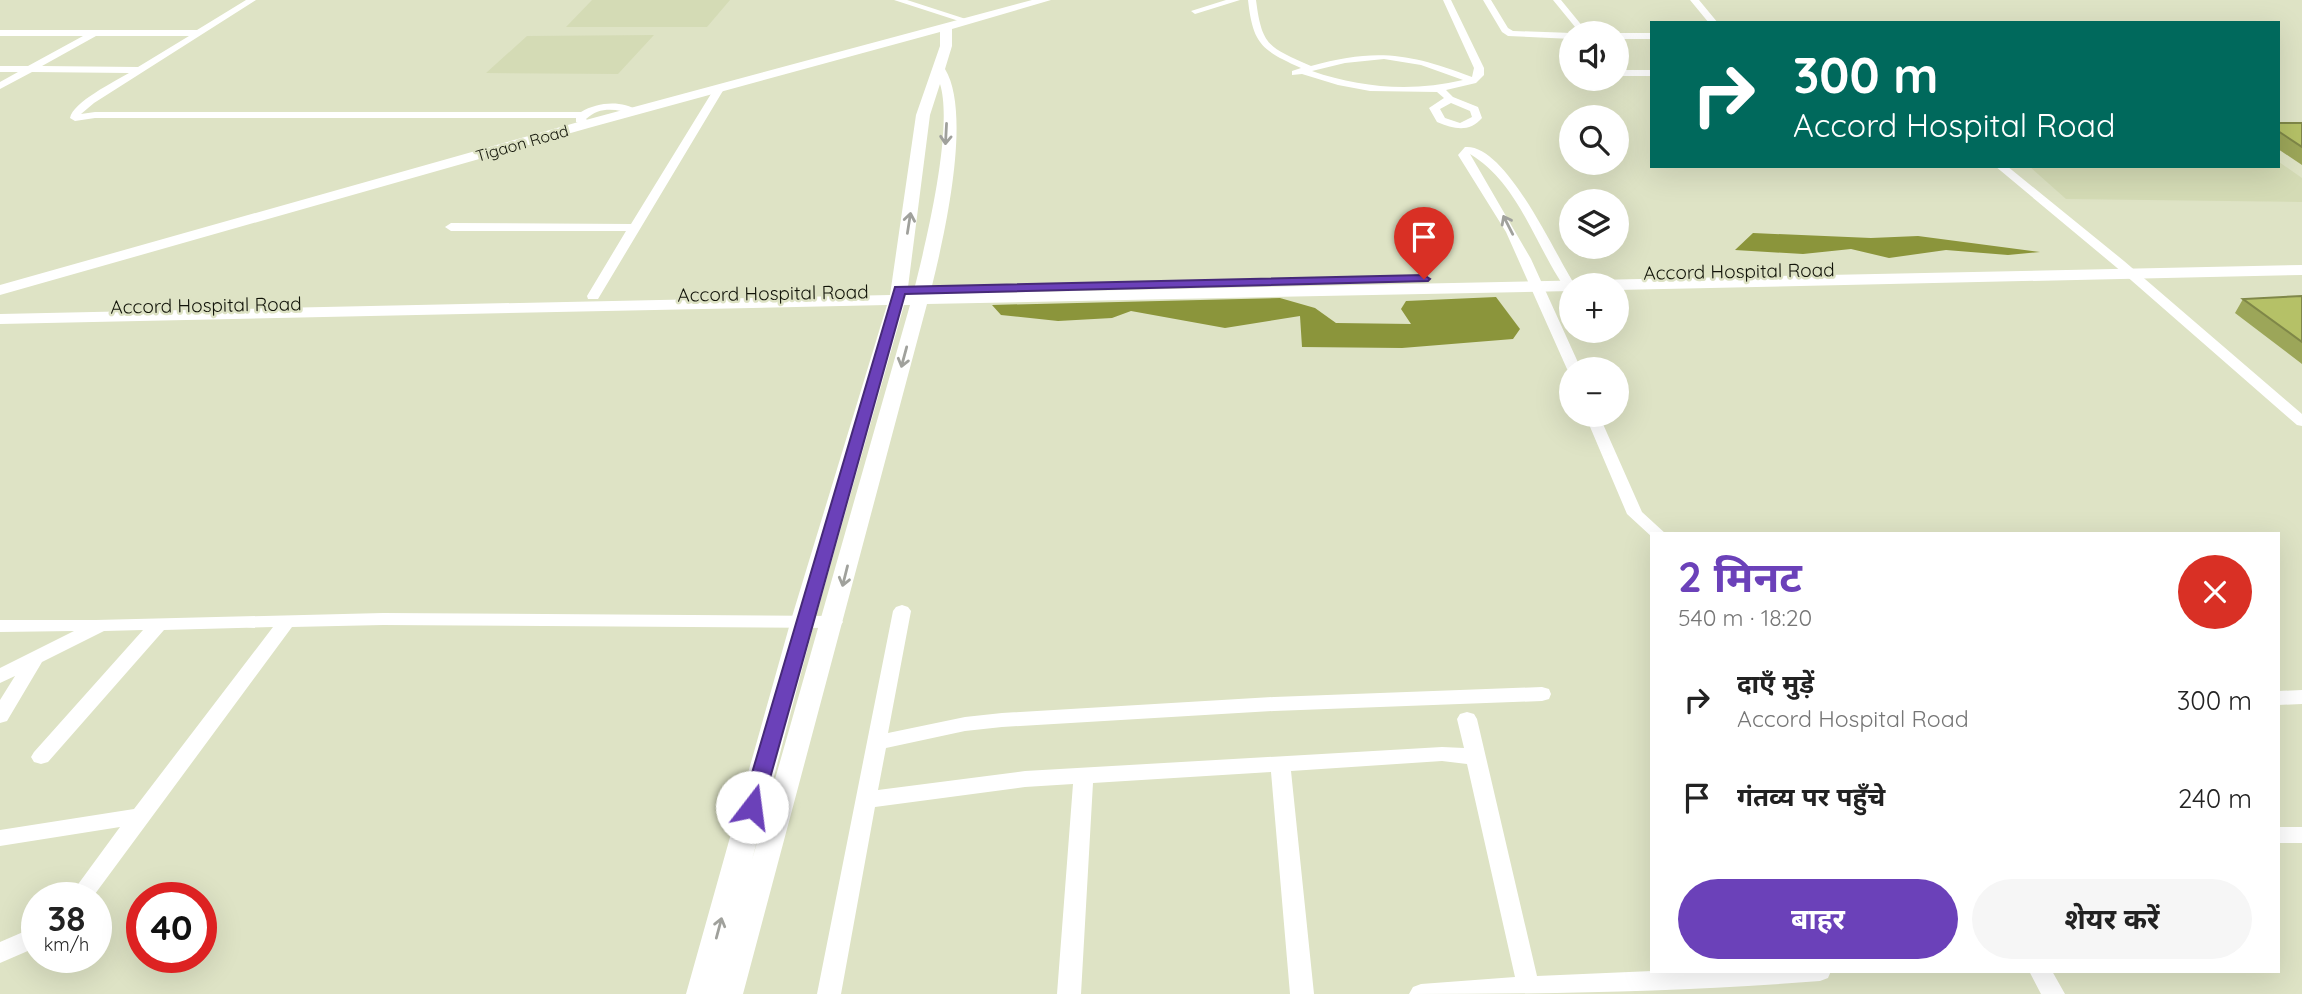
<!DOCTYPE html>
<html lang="hi">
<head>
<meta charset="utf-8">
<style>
	:root { --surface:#fff; --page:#f6f6f6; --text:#222; --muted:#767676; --accent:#6b41b9 }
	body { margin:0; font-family:Quicksand,"Noto Sans Devanagari",sans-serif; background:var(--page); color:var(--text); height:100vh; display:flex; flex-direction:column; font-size:26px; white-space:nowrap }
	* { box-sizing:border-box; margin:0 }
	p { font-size:23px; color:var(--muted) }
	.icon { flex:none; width:38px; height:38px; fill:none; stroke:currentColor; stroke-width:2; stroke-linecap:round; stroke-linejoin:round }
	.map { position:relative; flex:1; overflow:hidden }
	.panel { position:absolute; left:1650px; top:532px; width:630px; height:441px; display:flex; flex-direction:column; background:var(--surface); border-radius:0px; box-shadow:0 7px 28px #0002 }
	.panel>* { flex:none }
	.top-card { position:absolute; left:1650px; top:21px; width:630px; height:147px; border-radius:0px; box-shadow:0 7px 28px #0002; background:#00695c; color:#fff; overflow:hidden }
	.fabs { position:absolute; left:1559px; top:21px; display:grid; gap:14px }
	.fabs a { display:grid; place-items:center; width:70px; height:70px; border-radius:50%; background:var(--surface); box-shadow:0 7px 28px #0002; font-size:35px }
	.speed { position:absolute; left:21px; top:882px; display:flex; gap:14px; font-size:35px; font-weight:700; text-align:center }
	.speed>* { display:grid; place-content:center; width:91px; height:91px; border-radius:50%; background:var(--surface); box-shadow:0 7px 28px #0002; line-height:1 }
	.speed small { font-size:18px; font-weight:400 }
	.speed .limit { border:10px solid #d22; background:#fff; color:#111 }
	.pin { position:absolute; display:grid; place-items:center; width:60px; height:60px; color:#fff; margin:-72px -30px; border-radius:50% 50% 50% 0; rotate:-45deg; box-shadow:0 0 7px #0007 }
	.pin .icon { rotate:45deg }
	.me { position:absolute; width:77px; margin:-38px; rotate:15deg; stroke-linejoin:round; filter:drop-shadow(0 0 5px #0008) }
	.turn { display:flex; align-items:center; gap:24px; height:147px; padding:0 28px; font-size:32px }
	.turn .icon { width:91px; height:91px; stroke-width:2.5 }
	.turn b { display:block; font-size:49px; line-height:60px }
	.round { display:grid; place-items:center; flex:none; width:74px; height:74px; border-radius:37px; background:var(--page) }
	.head { display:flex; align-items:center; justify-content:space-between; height:119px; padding:0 28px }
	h1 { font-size:42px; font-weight:700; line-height:52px; color:var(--accent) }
	.button { display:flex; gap:14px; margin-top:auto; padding:14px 28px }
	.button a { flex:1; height:80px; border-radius:42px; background:var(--accent); color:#fff; font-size:28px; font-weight:700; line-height:80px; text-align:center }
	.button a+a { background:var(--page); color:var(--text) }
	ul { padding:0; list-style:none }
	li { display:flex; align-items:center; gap:21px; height:98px; padding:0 28px }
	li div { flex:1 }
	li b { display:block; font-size:26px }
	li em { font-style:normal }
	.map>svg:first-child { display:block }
	.built { fill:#d4dbb5 }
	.water { fill:#8b953b }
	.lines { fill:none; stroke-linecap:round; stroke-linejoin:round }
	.minor { fill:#fff; fill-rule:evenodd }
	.tertiary { fill:#fff; fill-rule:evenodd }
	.wall { fill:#9ca659 }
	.building { fill:#b5c167; stroke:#7f8748; stroke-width:2 }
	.oneway { stroke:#a0a19c }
	.route { fill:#6b41b9; stroke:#462a78; stroke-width:2 }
	.labels { text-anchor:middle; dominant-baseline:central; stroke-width:5; stroke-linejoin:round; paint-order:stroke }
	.far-street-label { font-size:16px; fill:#111308; stroke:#dee3c5 }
	.street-label { font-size:19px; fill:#111308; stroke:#dee3c5 }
</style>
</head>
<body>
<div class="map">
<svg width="2302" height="994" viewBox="0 0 2302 994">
	<rect width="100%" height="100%" fill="#dee3c5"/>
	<path class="built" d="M 592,0 L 730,0 L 707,27 L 566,27 Z
		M 654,35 L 618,74 L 486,73 L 527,36 Z
		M 2279,162 L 2302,178 L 2302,202 L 2066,199 L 2029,166 L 2278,166 Z"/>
	<path class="water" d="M 1753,233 L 1871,238 L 1918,236 L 2040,252 L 2008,255 L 1946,250 L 1889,258 L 1851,249 L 1803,254 L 1735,250 Z
		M 1496,297 L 1520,329 L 1513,339 L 1402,348 L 1302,347 L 1300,316 L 1225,328 L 1131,311 L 1112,318 L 1058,321 L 1001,315 L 992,305 L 1280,298 L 1315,308 L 1336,323 L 1411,324 L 1401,309 L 1406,301 Z"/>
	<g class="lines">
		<path class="minor" d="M 246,0 L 256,0 L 94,103 L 81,114 L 95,112 L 581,112 C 598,102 622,100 638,111 L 633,114 C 616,109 600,106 586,119 L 590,123 L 585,126 L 576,122 L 576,118 L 95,118 L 75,121 L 70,118 C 73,102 114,82 129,73 L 32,72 L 0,89 L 0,82 L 18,72 L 0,72 L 0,66 L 28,66 L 83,36 L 0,36 L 0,30 L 197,30 ZM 96,36 L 189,36 L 138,67 L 42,66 Z
			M 894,0 L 907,0 L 972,21 L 965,23 Z
			M 1226,0 L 1240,0 L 1195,14 L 1191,11 Z
			M 1248,0 L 1256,0 C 1262,47 1269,47 1311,66 C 1375,48 1410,53 1472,77 L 1474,68 L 1443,0 L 1451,0 L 1484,68 L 1484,75 L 1476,83 L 1446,90 L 1453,97 L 1478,107 L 1482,118 C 1469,133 1454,129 1437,122 L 1429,108 L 1444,98 L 1437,92 L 1370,91 L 1338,85 L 1302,74 L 1292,75 L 1292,71 L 1301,68 C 1262,50 1253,45 1248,0 ZM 1384,59 L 1421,65 L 1463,80 C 1413,92 1360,88 1312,71 L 1345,63 ZM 1451,103 L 1470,111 L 1472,117 L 1460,123 L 1445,118 L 1440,109 Z
			M 1483,0 L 1491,0 L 1508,28 L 1513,31 L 1572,33 L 1572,39 L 1508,36 L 1502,32 Z
			M 1553,0 L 1561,0 L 1588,33 L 1580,33 Z
			M 1690,0 L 1699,0 L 1718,23 L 1709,23 Z
			M 1617,33 L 1652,33 L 1652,39 L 1617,39 Z
			M 1617,70 L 1652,70 L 1652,76 L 1617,76 Z
			M 719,86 L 724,89 L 598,299 L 588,299 L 587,296 L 626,231 L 451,231 L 445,227 L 451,223 L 631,224 L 714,89 Z
			M 1465,147 C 1506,143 1555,255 1575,285 L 1569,289 L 1565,288 C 1534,243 1519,184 1470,154 L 1531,259 L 1581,369 L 1572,369 L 1572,373 L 1567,369 L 1506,232 L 1458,155 Z
			M 1995,166 L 2007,166 L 2124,261 L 2302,414 L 2302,426 L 2297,425 L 2116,267 Z
			M 1585,415 L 1599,415 L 1642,512 L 1666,534 L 1652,534 L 1652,537 L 1627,514 Z
			M 902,605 L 908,607 L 911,611 L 888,733 L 965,717 L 1002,713 L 1274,697 L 1542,687 L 1549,689 L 1551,694 L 1549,699 L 1542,701 L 1274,711 L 1002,727 L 965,731 L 886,748 L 878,790 L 1025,771 L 1442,747 L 1464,748 L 1457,719 L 1460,714 L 1467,712 L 1474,714 L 1477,719 L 1537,976 L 1652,971 L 1831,971 L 1828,978 L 1820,981 C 1683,992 1547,994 1409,994 L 1413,987 L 1421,984 L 1515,977 L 1467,764 L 1442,761 L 1291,771 L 1314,994 L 1290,994 L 1271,772 L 1093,783 L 1081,994 L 1057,994 L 1073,784 L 1025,787 L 875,807 L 841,994 L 817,994 L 893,611 L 896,607 Z
			M 383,613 L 834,616 L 840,618 L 843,622 L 840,626 L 834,628 L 383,625 L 292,627 L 92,898 L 68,898 L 120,827 L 0,846 L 0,830 L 134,809 L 273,627 L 164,630 L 48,762 L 41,764 L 34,762 L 31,757 L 34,752 L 143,630 L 104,631 L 42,662 L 7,721 L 0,723 L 0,700 L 15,676 L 0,683 L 0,668 L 74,631 L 0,632 L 0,620 L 96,620 Z
			M 2302,690 L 2302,704 L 2278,705 L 2278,691 Z
			M 2278,827 L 2302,827 L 2302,843 L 2278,843 Z
			M 37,926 L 37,947 L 0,963 L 0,942 Z
			M 2029,971 L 2052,971 L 2065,994 L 2041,994 Z"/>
		<path class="tertiary" d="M 1032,0 L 1051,0 L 952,29 L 952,46 L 945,69 C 973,115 943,242 930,294 L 2302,265 L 2302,275 L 1617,290 L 1617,285 L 1572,285 L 1572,291 L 927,304 L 743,994 L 686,994 L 791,620 L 887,305 L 0,324 L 0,314 L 890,295 L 916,115 L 940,46 L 940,32 L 592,127 L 0,295 L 0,285 L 582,121 ZM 940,84 C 954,129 925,247 913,294 L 907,295 L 930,115 ZM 904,305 L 910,305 L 752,860 L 815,620 Z"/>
	</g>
	<path class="wall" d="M 2278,123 L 2302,123 L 2302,165 L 2278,149 Z
		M 2302,296 L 2302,364 L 2235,313 L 2243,299 Z"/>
	<path class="building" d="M 2278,123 L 2302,123 L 2302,147 L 2278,131 Z
		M 2302,296 L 2302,342 L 2243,299 Z"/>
	<defs><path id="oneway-shaft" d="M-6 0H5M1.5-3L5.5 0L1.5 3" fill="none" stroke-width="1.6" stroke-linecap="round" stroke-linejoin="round" transform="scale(1.75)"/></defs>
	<g class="oneway">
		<use href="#oneway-shaft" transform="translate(946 134) rotate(93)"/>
		<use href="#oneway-shaft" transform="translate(909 223) rotate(-81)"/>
		<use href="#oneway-shaft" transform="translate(1508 225) rotate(-117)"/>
		<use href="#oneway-shaft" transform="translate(904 357) rotate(105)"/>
		<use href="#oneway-shaft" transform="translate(845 576) rotate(104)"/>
		<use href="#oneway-shaft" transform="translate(719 928) rotate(-75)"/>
	</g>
	<path class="route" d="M 1424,275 L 1430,279 L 1428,281 L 905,294 L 762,807 L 759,813 L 745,813 L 742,807 L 895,287 Z"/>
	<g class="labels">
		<g class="far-street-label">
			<text transform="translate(522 143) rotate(-16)">Tigaon Road</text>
		</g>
		<g class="street-label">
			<text transform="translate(1739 271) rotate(-1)">Accord Hospital Road</text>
			<text transform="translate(773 293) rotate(-1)">Accord Hospital Road</text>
			<text transform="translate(206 305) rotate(-1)">Accord Hospital Road</text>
		</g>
	</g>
</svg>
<div class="fabs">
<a><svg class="icon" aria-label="sound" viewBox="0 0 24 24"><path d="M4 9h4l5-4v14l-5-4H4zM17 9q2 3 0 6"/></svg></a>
<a><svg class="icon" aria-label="search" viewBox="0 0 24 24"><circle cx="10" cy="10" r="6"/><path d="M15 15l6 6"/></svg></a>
<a><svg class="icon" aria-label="layers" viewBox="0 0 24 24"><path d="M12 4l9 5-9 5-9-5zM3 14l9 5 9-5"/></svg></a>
<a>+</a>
<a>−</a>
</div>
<div class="speed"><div>38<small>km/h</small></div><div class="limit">40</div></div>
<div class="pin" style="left:1424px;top:279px;background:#d93025"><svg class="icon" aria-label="arrive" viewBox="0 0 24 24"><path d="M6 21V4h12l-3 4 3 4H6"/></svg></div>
<svg class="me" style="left:752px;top:807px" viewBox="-20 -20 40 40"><circle r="19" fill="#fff"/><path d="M0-13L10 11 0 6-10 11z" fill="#6b41b9"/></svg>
<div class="top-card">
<div class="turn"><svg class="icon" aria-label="right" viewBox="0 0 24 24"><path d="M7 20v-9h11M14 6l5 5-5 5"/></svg><div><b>300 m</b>Accord Hospital Road</div></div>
</div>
<section class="panel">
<div class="head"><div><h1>2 मिनट</h1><p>540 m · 18:20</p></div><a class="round" style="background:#d93025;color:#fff"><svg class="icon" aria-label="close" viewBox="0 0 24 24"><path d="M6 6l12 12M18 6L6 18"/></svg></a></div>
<ul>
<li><svg class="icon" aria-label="right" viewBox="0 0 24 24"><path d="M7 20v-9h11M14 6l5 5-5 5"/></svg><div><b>दाएँ मुड़ें</b><p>Accord Hospital Road</p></div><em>300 m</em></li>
<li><svg class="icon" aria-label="arrive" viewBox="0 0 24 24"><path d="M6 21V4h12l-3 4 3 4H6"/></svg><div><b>गंतव्य पर पहुँचे</b></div><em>240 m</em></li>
</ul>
<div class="button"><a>बाहर</a><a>शेयर करें</a></div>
</section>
</div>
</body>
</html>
